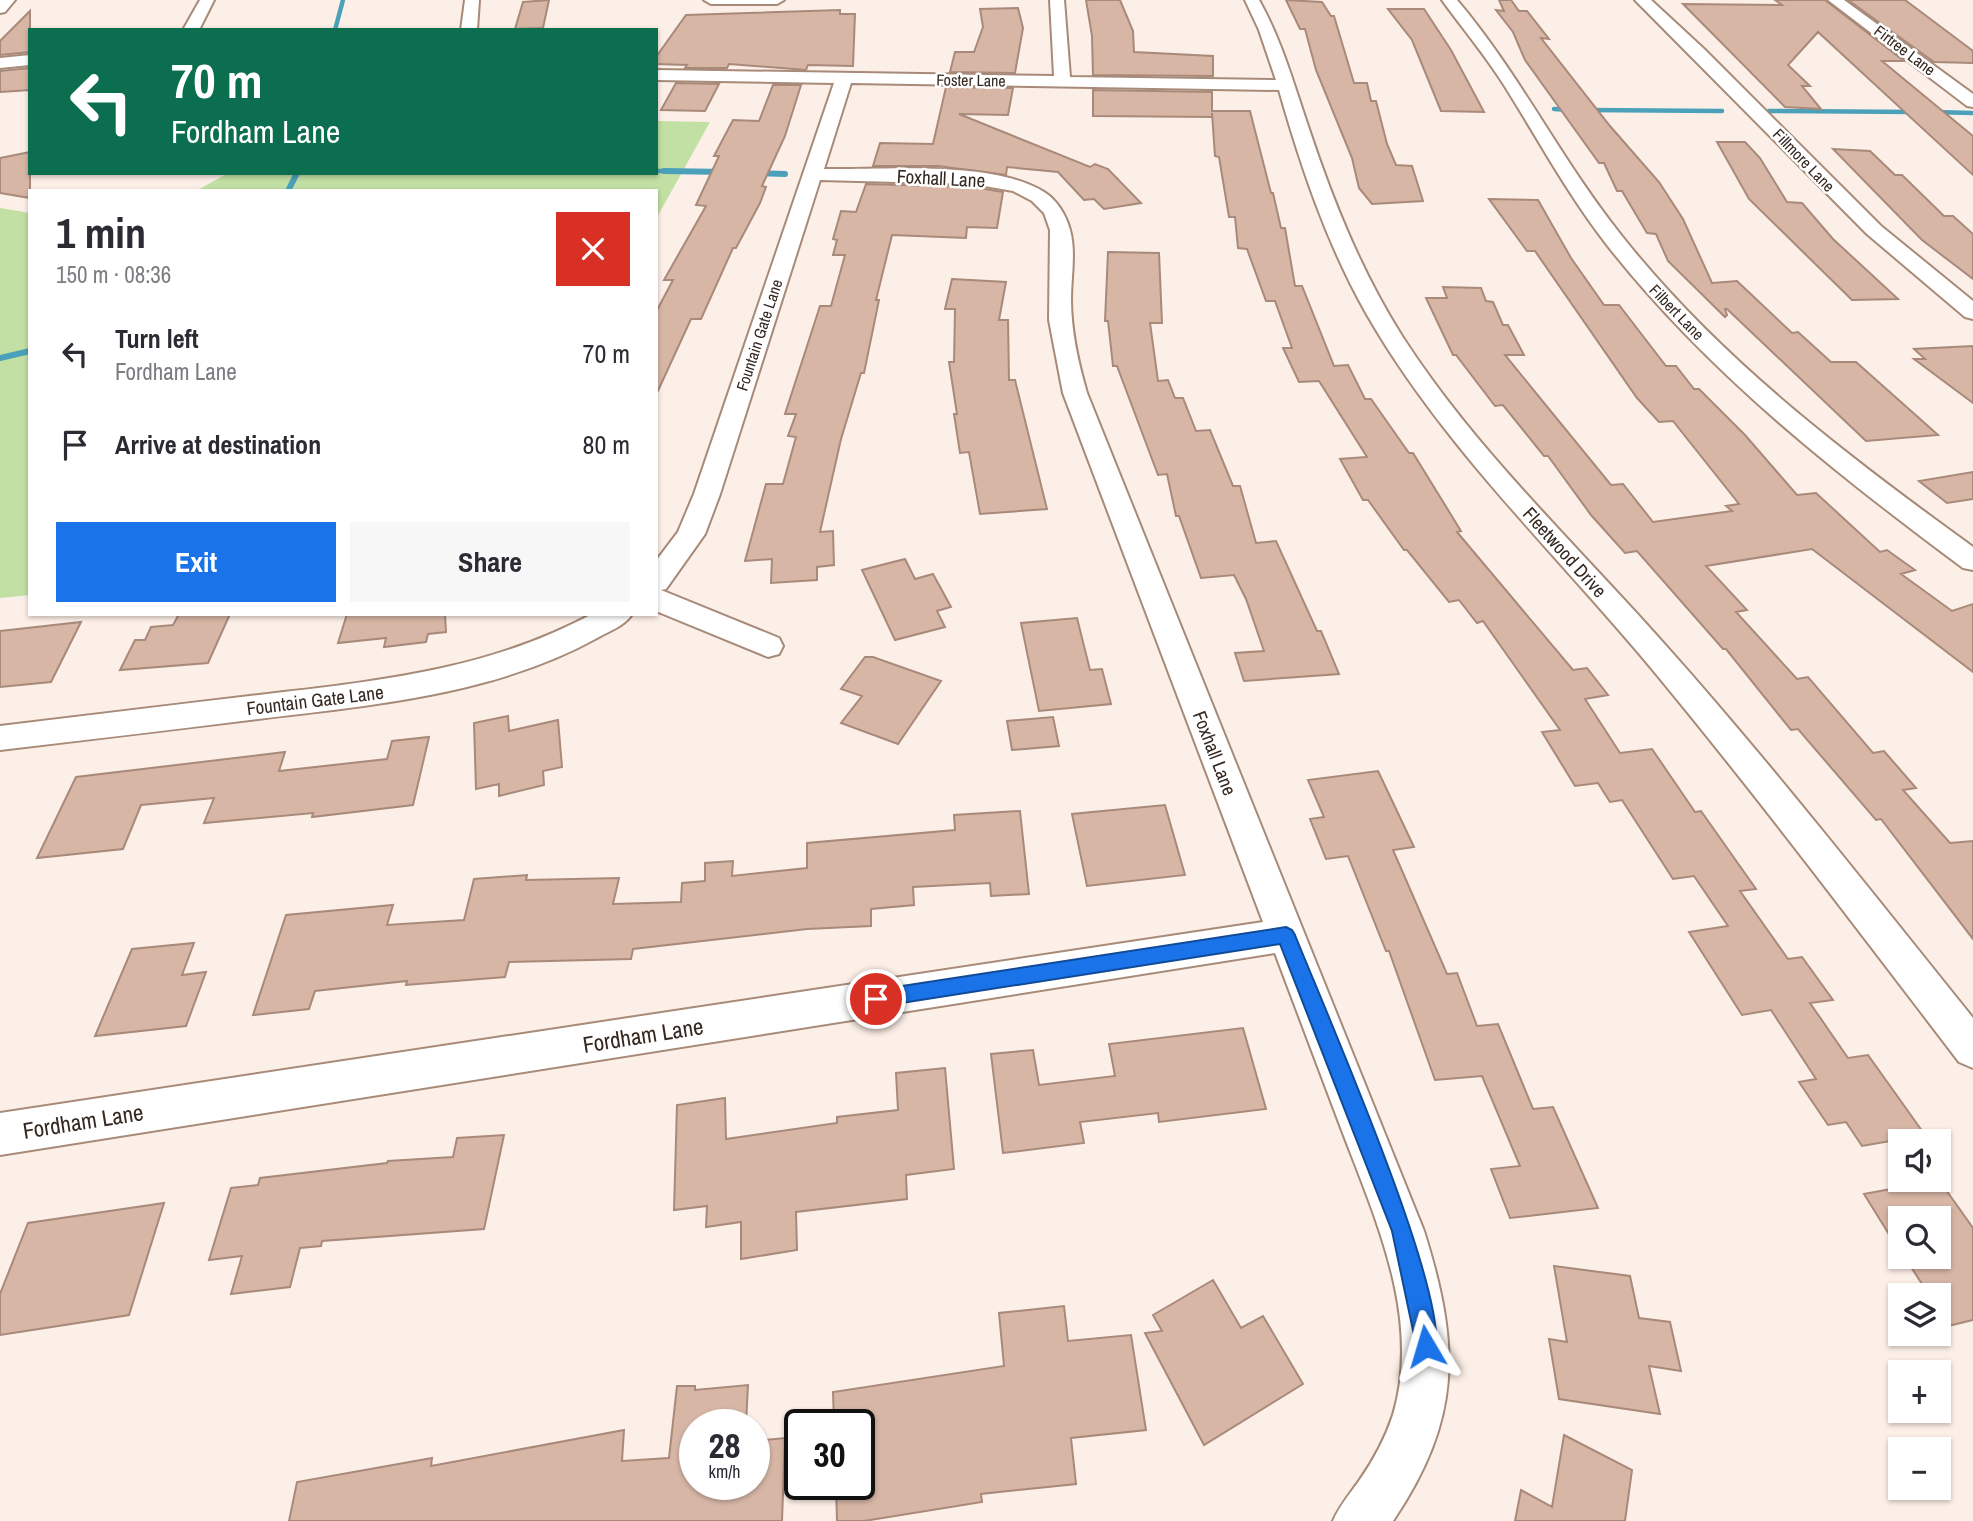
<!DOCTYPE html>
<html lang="en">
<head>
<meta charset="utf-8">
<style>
	:root { --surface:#fff; --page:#f7f7f7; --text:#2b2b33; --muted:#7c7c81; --accent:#1a73e8 }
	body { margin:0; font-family:"Archivo Narrow",sans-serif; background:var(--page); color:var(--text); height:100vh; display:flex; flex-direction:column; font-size:26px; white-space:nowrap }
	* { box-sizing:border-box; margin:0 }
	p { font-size:23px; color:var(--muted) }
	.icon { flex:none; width:38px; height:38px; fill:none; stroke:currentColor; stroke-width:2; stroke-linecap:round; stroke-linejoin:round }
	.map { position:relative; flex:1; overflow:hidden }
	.sheet { position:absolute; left:28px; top:189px; width:630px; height:427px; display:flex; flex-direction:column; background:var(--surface); border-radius:0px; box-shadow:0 2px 5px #0004 }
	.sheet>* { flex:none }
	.top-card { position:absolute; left:28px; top:28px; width:630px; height:147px; border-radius:0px; box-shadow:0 2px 5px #0004; background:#0b6e4f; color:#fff; overflow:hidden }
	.controls { position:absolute; left:1888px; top:1129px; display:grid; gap:14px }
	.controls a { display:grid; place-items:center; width:63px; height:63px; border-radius:0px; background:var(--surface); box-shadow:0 2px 5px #0004; font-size:35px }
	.speed { position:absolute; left:679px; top:1409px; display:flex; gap:14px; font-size:35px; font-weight:700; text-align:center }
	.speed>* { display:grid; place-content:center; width:91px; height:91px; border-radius:50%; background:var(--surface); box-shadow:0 2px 5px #0004; line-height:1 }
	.speed small { font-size:18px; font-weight:400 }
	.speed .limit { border:4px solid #111; border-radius:10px; background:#fff; color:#111 }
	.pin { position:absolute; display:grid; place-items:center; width:60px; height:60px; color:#fff; margin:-30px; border:4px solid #fff; border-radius:50%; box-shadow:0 2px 7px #0007 }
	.me { position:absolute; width:77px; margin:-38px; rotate:353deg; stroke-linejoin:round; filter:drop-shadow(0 0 5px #0008) }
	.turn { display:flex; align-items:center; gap:24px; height:147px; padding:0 28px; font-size:32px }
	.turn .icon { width:91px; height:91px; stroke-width:2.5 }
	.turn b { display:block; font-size:49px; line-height:60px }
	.round { display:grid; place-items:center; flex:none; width:74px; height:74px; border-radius:0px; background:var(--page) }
	.summary { display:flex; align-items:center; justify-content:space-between; height:119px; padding:0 28px }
	h1 { font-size:42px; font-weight:700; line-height:52px }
	.primary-button { display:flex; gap:14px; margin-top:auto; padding:14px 28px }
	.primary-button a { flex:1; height:80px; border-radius:0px; background:var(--accent); color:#fff; font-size:28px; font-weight:700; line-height:80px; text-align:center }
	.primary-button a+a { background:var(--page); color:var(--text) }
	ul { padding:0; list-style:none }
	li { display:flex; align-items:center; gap:21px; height:91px; padding:0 28px }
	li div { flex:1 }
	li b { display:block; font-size:26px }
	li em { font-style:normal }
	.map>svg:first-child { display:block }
	.green { fill:#c2dfa4 }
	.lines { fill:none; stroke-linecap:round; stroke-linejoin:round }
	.stream-far1 { stroke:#4ba1ba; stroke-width:4.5 }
	.stream { stroke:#4ba1ba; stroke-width:6 }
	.building { fill:#d7b6a6; stroke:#a8897a; stroke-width:2 }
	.minor-casing { stroke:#a78a78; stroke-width:4 }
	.minor { fill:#fff; fill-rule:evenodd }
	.route { fill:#1a73e8; stroke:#114b97; stroke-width:2 }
	.labels { text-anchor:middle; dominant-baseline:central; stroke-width:5; stroke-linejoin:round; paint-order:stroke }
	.far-street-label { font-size:16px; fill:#342820; stroke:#fff }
	.street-label { font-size:19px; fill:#342820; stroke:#fff }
	.near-street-label { font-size:23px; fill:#342820; stroke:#fff }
</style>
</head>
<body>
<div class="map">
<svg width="1973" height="1521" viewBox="0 0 1973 1521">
	<rect width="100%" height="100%" fill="#fcefe7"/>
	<path class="green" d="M 656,121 L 710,122 L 656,219 L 656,191 L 196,191 L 228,173 L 656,173 Z
		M 0,208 L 30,213 L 30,595 L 0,598 Z"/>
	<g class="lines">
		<path class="stream-far1" d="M 335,30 L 343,0
			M 1554,109 L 1571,110
			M 1587,110 L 1722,111
			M 1769,111 L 1916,112
			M 1934,112 L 1972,113
			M 656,171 L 725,172"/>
		<path class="stream" d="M 664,171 L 725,172
			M 757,173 L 785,174
			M 288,191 L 297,173
			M 0,358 L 30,351"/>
	</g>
	<path class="building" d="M 549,0 L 543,28 L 515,29 L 523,2 Z
		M 1086,0 L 1120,0 L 1133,31 L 1134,52 L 1213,56 L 1213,76 L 1093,75 L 1092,36 Z
		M 1286,0 L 1322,2 L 1331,16 L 1334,16 L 1354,83 L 1367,83 L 1371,101 L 1376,101 L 1387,144 L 1396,165 L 1412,166 L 1423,201 L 1372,204 L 1359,188 L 1352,158 L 1316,70 L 1305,29 L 1300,29 Z
		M 1499,0 L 1511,0 L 1519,11 L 1527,11 L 1549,39 L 1541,38 L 1610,126 L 1659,182 L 1683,219 L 1712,283 L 1737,281 L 1792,333 L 1798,332 L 1831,362 L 1856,362 L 1938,435 L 1866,441 L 1727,309 L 1725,309 L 1727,315 L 1725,317 L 1668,261 L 1656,234 L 1647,233 L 1622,191 L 1617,191 L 1604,163 L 1599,163 L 1525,60 L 1513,32 L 1496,10 L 1504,11 Z
		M 1775,0 L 1825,0 L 1904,61 L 1882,61 L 1973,136 L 1973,175 L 1818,32 L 1788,65 L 1810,86 L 1802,86 L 1821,109 L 1785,107 L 1683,4 L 1782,5 Z
		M 1848,0 L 1905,0 L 1973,51 L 1973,63 L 1934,62 Z
		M 1018,8 L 1023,28 L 1015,73 L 950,72 L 955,52 L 974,52 L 983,27 L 980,9 Z
		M 1388,9 L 1424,9 L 1451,50 L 1484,112 L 1441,111 L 1412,40 Z
		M 840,10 L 840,14 L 855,14 L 853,66 L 808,65 L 806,70 L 729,64 L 727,68 L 685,68 L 687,65 L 656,64 L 656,57 L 686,15 Z
		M 30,11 L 30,52 L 0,55 L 0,41 Z
		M 30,68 L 30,90 L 0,92 L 0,71 Z
		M 676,83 L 719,84 L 705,111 L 661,110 Z
		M 773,85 L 801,85 L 785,136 L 762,186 L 766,187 L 760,203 L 736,248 L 733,248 L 701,319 L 691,319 L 656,395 L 656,312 L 673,280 L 664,280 L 706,206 L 696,205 L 719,156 L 714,156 L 733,120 L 759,121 Z
		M 946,87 L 1013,88 L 1008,115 L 959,114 L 1090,167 L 1095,164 L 1108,169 L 1141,203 L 1104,209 L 1094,199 L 1084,200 L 1058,172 L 1007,167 L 1006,175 L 938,166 L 873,166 L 880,143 L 933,144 Z
		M 1093,90 L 1212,92 L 1212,111 L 1250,111 L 1271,193 L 1273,193 L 1281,228 L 1285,228 L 1295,286 L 1302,286 L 1334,366 L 1348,365 L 1365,399 L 1371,399 L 1409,453 L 1413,453 L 1461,531 L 1457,532 L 1573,670 L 1587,668 L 1608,695 L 1585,699 L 1620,753 L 1652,749 L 1695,812 L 1701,811 L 1756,889 L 1740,891 L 1788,959 L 1802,957 L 1833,1000 L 1810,1003 L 1848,1058 L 1868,1055 L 1925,1135 L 1862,1146 L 1846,1122 L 1828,1125 L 1799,1082 L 1816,1079 L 1771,1010 L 1742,1015 L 1689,932 L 1728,926 L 1694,876 L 1673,879 L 1622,800 L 1610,802 L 1598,783 L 1575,786 L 1542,732 L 1560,730 L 1483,621 L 1477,623 L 1459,600 L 1449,602 L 1407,550 L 1404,550 L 1368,500 L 1363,500 L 1340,459 L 1367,457 L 1319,381 L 1299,382 L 1283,348 L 1292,348 L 1275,301 L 1266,301 L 1247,249 L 1238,248 L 1235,217 L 1229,217 L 1219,157 L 1215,156 L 1212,113 L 1212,117 L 1093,116 Z
		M 1717,142 L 1745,142 L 1760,158 L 1787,202 L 1802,203 L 1833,239 L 1898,299 L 1852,300 L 1749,199 Z
		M 1833,149 L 1870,151 L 1895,175 L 1902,175 L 1944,216 L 1953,216 L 1973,234 L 1973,279 L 1922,240 Z
		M 30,152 L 30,198 L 0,193 L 0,158 Z
		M 866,184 L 973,187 L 1003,192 L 997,228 L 967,227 L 966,238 L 892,235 L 876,300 L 879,300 L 864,373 L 861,373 L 841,439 L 820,532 L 833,531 L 834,565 L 817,567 L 817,580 L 771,583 L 772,559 L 745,561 L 766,484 L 783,484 L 796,437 L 788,436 L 796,414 L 785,414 L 820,306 L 831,306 L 845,255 L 833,255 L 837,240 L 833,239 L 841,211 L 856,212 Z
		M 1489,199 L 1538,200 L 1571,258 L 1604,305 L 1619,305 L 1666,366 L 1676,366 L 1694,389 L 1699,389 L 1745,435 L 1797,495 L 1816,493 L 1880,552 L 1887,550 L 1915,570 L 1901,574 L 1952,611 L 1973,604 L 1973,672 L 1812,549 L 1706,566 L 1747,610 L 1736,612 L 1797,679 L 1808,677 L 1873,753 L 1884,751 L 1916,788 L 1903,790 L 1950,843 L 1973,841 L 1973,939 L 1881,819 L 1876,820 L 1798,729 L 1791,730 L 1726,649 L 1723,649 L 1637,551 L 1625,553 L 1591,515 L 1548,456 L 1544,456 L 1503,405 L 1495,406 L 1456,355 L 1453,355 L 1426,298 L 1447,298 L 1443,287 L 1481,288 L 1486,301 L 1493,302 L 1503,325 L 1508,325 L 1524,355 L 1505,355 L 1611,485 L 1623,484 L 1653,522 L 1732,511 L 1726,506 L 1739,504 L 1673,421 L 1659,422 L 1637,398 L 1535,251 L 1527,251 Z
		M 1108,252 L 1159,253 L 1162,323 L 1150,323 L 1158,381 L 1168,380 L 1175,398 L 1183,398 L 1196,431 L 1210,430 L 1233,486 L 1240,486 L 1256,543 L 1276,541 L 1317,631 L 1321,631 L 1339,674 L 1244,681 L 1235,653 L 1264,651 L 1246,599 L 1234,575 L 1201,578 L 1179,516 L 1176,516 L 1167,474 L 1158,475 L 1117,366 L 1113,366 L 1108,321 L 1105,321 Z
		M 952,279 L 1006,282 L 999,320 L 1008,320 L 1009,380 L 1015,380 L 1047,509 L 980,514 L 969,452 L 960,453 L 954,414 L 957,414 L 949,362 L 954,362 L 955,309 L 945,309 Z
		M 1973,346 L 1973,403 L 1914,359 L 1925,359 L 1914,349 Z
		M 1973,472 L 1973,499 L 1947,503 L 1919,481 Z
		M 905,559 L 915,579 L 933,574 L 951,607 L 937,611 L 945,627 L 895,640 L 862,570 Z
		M 179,614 L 230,614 L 208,663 L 120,670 L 135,640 L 145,640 L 151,627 L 173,625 Z
		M 347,614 L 445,614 L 446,632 L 428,634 L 426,642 L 384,647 L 386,638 L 338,643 Z
		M 1077,618 L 1090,670 L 1102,669 L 1111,704 L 1039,711 L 1021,623 Z
		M 81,622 L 51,682 L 0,687 L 0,631 Z
		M 865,657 L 873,657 L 941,681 L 898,744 L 841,723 L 862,696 L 841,689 Z
		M 508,716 L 509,731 L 558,720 L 562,767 L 543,771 L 544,785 L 499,796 L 499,784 L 476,789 L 474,723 Z
		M 1053,717 L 1059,746 L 1012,750 L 1007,721 Z
		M 429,737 L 413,805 L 312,817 L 313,813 L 204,823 L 214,798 L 141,805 L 123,849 L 37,858 L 76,777 L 285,752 L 279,771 L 387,759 L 392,741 Z
		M 1378,771 L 1414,847 L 1393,850 L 1447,974 L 1457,973 L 1477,1026 L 1498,1024 L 1533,1109 L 1553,1107 L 1598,1208 L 1510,1218 L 1491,1169 L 1520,1166 L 1482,1076 L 1435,1080 L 1389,951 L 1386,951 L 1348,856 L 1326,859 L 1310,819 L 1324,817 L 1308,780 Z
		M 1165,805 L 1185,875 L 1087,886 L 1072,814 Z
		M 1020,811 L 1029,894 L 991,896 L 990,883 L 913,887 L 914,905 L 871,909 L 871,926 L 807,929 L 633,949 L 631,959 L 509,962 L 505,977 L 406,985 L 407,981 L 315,991 L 309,1009 L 253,1015 L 286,915 L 393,905 L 387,925 L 464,920 L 474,879 L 527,875 L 526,880 L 619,878 L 613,904 L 681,902 L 682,883 L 705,881 L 705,863 L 733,861 L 732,876 L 807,868 L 807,843 L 955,830 L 954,815 Z
		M 194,943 L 182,975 L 206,972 L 186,1026 L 95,1036 L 132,949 Z
		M 1243,1028 L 1266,1109 L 1159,1122 L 1158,1113 L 1080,1122 L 1084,1143 L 1003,1153 L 991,1054 L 1033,1050 L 1039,1085 L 1115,1076 L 1109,1044 Z
		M 945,1068 L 954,1169 L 906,1175 L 907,1199 L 796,1212 L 797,1250 L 741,1259 L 741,1222 L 706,1227 L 707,1206 L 674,1210 L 677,1105 L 725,1098 L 726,1139 L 837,1123 L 837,1117 L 898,1110 L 896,1073 Z
		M 504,1135 L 484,1229 L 322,1241 L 321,1246 L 300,1248 L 290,1287 L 231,1294 L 242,1256 L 209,1260 L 231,1188 L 258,1185 L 260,1178 L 387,1163 L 388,1161 L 453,1157 L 457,1138 Z
		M 1939,1180 L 1973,1228 L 1973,1320 L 1948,1326 L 1939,1311 L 1939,1295 L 1929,1295 L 1904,1256 L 1939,1256 L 1939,1218 L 1900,1218 L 1900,1252 L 1864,1194 Z
		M 164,1203 L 129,1315 L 0,1335 L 0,1294 L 28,1223 Z
		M 1554,1266 L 1630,1276 L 1639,1318 L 1670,1322 L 1681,1371 L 1649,1366 L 1660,1414 L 1559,1399 L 1549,1339 L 1567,1342 Z
		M 1213,1280 L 1241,1328 L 1263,1316 L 1303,1384 L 1204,1445 L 1145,1333 L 1162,1331 L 1153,1315 Z
		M 1064,1306 L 1068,1341 L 1131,1335 L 1146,1430 L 1071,1438 L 1076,1484 L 981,1494 L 982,1502 L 864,1521 L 837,1521 L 836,1484 L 859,1484 L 859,1424 L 834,1424 L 833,1392 L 1004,1366 L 999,1313 Z
		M 748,1385 L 746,1424 L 695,1424 L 695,1484 L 754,1484 L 754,1441 L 785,1438 L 782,1521 L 289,1521 L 297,1482 L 432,1458 L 431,1466 L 624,1430 L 622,1461 L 669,1458 L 677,1386 L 695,1386 L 695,1390 Z
		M 1564,1435 L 1632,1470 L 1625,1521 L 1515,1521 L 1521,1490 L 1552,1507 Z"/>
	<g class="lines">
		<defs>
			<path id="minor" d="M 0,0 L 15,0 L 5,12 L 0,13 Z
				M 200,0 L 214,0 L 199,30 L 183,30 Z
				M 465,0 L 479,0 L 477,30 L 461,30 Z
				M 704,0 L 784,0 L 777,4 L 711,4 Z
				M 1050,0 L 1064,0 L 1070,77 L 1276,80 L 1259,30 L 1245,0 L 1259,0 C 1282,41 1294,85 1309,129 C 1333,201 1361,271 1402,336 C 1476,451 1578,546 1668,648 C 1774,767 1873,894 1973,1018 L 1973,1068 L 1959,1062 C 1858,930 1758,797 1652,669 C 1555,552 1442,446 1366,313 C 1327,244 1301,167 1279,90 L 851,83 L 824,169 C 884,170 993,160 1044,192 C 1057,200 1066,215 1070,230 C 1076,252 1071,277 1071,299 C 1071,331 1078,362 1087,393 L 1424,1231 C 1460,1346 1462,1418 1393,1521 L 1333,1521 C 1340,1505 1349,1495 1359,1481 C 1373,1461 1385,1439 1393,1415 C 1422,1318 1375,1218 1341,1128 C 1319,1070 1297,1011 1275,953 L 0,1155 L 0,1113 L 1263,922 L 1063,393 L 1049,320 L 1050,230 L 1044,213 L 1032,201 L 1013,191 L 973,184 L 820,180 L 720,494 L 705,534 L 666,589 L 661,590 L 779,638 L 783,646 L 779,654 L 768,657 L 656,611 L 656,561 L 678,532 L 694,494 L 834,83 L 656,80 L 656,70 L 1054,76 Z
				M 1442,0 L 1457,0 C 1519,73 1561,160 1621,235 C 1719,359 1846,455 1973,547 L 1973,570 L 1963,568 C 1834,472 1707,372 1607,245 C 1568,195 1538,139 1504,85 C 1485,55 1463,29 1442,0 Z
				M 1635,0 L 1651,0 L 1704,49 L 1881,226 L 1973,301 L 1973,319 L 1965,317 L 1867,234 Z
				M 1828,0 L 1844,0 L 1973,94 L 1973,107 L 1967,106 Z
				M 30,55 L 30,65 L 0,68 L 0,58 Z
				M 592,614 L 632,614 C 625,626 609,631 597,638 C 494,695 373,705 258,719 C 172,730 86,740 0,750 L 0,726 C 86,716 173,705 259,695 C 377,681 486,671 592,614 Z"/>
		</defs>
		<use href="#minor" class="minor-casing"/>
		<use href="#minor" class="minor"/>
	</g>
	<path class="route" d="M 1286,927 L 1292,930 L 1295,935 C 1321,1001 1455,1304 1434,1354 L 1426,1357 L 1418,1354 L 1392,1231 L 1280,944 L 876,1007 L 869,1005 L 866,999 L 869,993 L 876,990 Z"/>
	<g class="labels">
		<g class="far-street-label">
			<text transform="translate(1905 50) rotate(37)">Firtree Lane</text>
			<text transform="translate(971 80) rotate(1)">Foster Lane</text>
			<text transform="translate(1804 160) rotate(46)">Fillmore Lane</text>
			<text transform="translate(1677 312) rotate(46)">Filbert Lane</text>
			<text transform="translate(759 335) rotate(-72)">Fountain Gate Lane</text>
		</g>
		<g class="street-label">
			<text transform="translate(941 178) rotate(3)">Foxhall Lane</text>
			<text transform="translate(1565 552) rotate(48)">Fleetwood Drive</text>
			<text transform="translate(315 700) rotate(-7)">Fountain Gate Lane</text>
			<text transform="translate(1215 753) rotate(69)">Foxhall Lane</text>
		</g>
		<g class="near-street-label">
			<text transform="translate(643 1035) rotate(-9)">Fordham Lane</text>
			<text transform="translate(83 1121) rotate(-9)">Fordham Lane</text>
		</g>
	</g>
</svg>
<div class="controls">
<a><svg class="icon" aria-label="sound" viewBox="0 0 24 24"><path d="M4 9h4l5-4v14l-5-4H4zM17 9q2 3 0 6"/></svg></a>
<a><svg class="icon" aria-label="search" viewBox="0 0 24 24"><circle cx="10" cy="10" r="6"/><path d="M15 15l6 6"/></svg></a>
<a><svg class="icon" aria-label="layers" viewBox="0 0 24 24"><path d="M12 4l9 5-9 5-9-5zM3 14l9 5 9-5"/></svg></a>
<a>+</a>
<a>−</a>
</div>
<div class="speed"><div>28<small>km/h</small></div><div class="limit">30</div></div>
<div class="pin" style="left:876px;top:999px;background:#d93025"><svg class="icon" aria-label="arrive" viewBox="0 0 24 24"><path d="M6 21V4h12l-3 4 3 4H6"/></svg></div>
<svg class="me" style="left:1426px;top:1346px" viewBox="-20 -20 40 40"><path d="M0-17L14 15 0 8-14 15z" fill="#1a73e8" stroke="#fff" stroke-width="4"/></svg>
<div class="top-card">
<div class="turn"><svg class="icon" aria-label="left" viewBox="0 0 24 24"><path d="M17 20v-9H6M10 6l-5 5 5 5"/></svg><div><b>70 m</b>Fordham Lane</div></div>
</div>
<section class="sheet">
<div class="summary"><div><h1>1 min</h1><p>150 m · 08:36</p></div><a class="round" style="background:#d93025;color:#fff"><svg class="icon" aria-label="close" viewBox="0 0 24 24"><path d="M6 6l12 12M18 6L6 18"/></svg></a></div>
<ul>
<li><svg class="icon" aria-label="left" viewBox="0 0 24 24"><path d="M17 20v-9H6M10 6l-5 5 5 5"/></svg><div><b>Turn left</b><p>Fordham Lane</p></div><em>70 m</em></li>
<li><svg class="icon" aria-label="arrive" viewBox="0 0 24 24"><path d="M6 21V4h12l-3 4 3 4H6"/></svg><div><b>Arrive at destination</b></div><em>80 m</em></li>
</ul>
<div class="primary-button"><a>Exit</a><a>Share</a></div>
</section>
</div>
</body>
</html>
